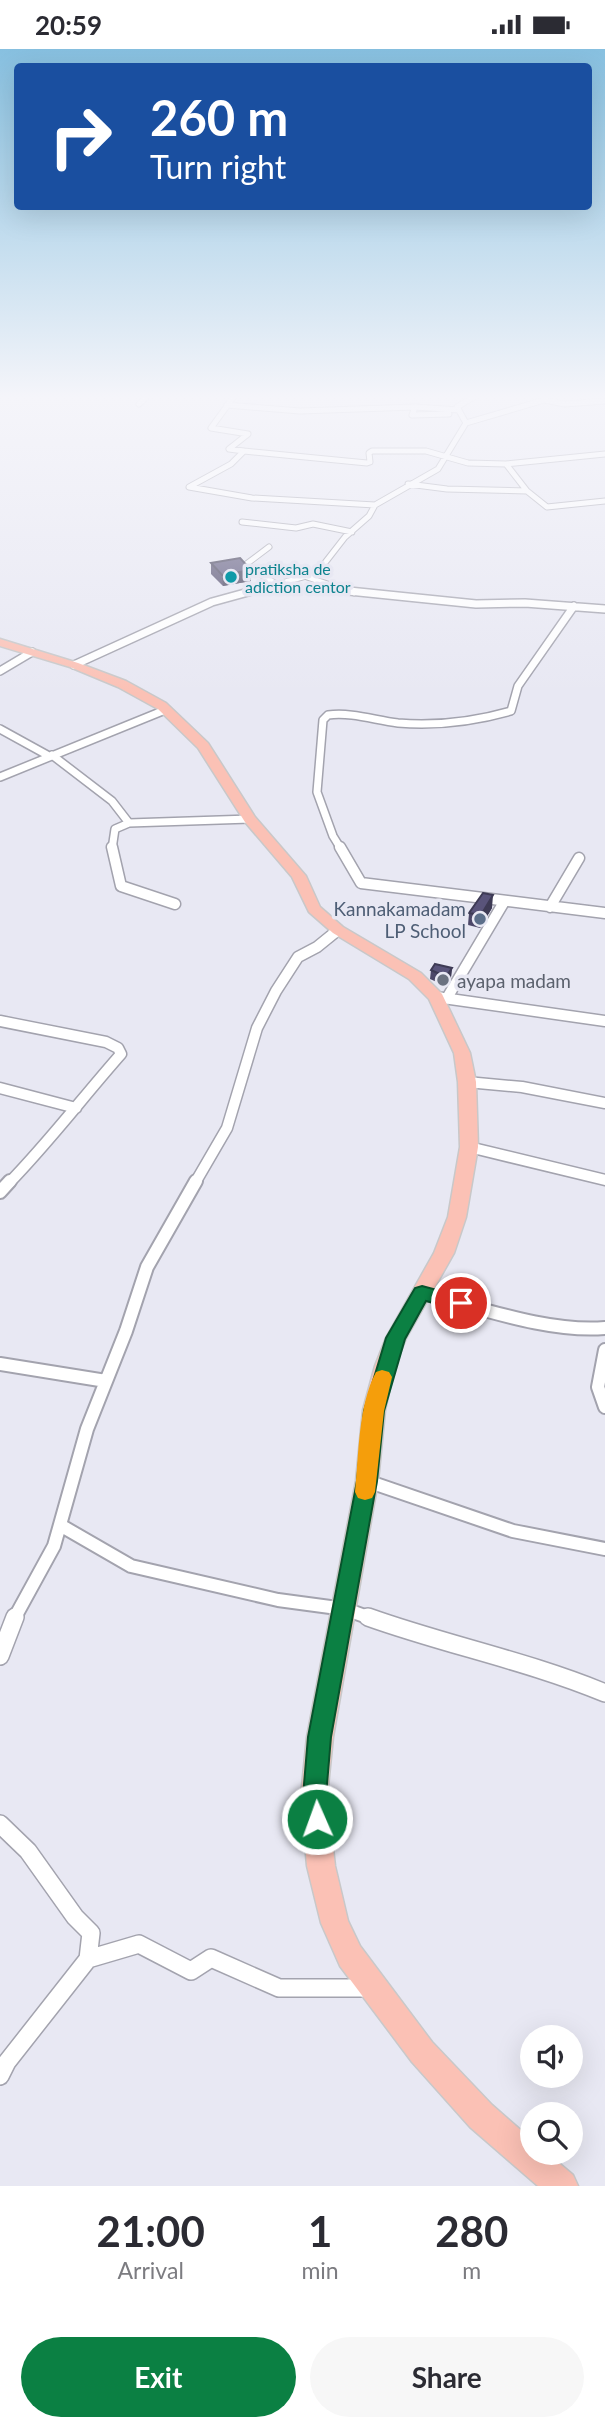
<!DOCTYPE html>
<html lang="en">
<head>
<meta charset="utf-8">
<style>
	:root { --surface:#fff; --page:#f7f7f7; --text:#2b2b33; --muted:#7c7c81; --accent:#0b8043 }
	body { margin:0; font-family:Lato,sans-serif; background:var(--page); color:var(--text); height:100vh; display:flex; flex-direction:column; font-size:26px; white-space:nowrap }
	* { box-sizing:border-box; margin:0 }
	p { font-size:23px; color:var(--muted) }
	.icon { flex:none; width:38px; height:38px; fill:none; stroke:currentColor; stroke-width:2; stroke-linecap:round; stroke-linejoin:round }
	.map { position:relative; height:2137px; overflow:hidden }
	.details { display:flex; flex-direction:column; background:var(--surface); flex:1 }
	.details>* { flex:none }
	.top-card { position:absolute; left:14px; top:14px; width:578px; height:147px; border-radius:7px; box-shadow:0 7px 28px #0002; background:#1a4fa0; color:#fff; overflow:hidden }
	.fabs { position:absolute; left:520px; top:1976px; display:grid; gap:14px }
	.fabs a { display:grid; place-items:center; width:63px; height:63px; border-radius:50%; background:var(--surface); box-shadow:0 7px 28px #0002; font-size:35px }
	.pin { position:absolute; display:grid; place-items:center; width:60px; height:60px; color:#fff; margin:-30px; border:4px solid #fff; border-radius:50%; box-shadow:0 2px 7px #0007 }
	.me { position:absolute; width:77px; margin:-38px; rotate:358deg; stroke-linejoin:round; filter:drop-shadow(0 0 5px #0008) }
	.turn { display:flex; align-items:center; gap:24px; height:147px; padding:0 21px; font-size:32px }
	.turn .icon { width:91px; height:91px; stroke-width:2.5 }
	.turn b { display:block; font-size:49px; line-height:60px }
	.eta { display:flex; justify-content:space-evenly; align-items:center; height:119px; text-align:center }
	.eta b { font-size:42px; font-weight:700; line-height:49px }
	.primary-button { display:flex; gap:14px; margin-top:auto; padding:14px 21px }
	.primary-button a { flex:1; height:80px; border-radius:42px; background:var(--accent); color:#fff; font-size:28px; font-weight:700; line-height:80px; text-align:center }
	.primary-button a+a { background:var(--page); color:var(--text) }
	.status { display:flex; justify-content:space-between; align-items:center; height:49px; padding:0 35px; background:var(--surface); direction:ltr }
	.status svg { height:19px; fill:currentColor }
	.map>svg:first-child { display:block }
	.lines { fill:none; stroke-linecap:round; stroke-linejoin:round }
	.street-far4-casing { stroke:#a3a3ae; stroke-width:7 }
	.street-far3-casing { stroke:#a3a3ae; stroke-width:10 }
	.street-far2-casing { stroke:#a3a3ae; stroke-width:13 }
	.street-far1-casing { stroke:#a3a3ae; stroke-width:16 }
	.street-casing { stroke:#a3a3ae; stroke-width:20 }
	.primary-casing { stroke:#c8c8c9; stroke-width:3 }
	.street-far4 { stroke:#fff; stroke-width:5 }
	.street-far3 { stroke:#fff; stroke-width:7 }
	.street-far2 { stroke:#fff; stroke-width:10 }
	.street-far1 { stroke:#fff; stroke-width:12 }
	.street { stroke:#fff; stroke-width:17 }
	.primary { fill:#fbc1b5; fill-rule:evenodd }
	.wall { fill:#4d4869 }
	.shaded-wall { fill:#3e3b55 }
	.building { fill:#59547a; stroke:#3e3b55; stroke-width:2 }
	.route { fill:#0b8043; stroke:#07532c; stroke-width:2 }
	.slow { fill:#f59e0b }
	.culture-dot { fill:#0f9aa8; stroke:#e8e8f3; stroke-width:2.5 }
	.service-dot { fill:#5c6f8a; stroke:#e8e8f3; stroke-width:2.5 }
	.worship-dot { fill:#6b7280; stroke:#e8e8f3; stroke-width:2.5 }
	.labels { text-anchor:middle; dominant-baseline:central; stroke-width:7; stroke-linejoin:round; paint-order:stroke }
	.far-culture-label { font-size:16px; fill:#0d838f; stroke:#e8e8f3; text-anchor:start }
	.service-label { font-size:19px; fill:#4e5e75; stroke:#e8e8f3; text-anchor:end }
	.worship-label { font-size:19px; fill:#5b616d; stroke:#e8e8f3; text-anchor:start }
</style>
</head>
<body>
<div class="status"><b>20:59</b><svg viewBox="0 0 49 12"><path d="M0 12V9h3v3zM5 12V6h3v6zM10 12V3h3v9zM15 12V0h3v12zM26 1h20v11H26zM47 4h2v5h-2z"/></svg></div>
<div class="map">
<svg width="605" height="2137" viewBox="0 0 605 2137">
	<rect width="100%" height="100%" fill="#e8e8f3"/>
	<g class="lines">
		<defs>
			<path id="street-far4" d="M 235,346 L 211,379 L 248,385 L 229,400 L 244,402
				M 139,355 L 149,346
				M 227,356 L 300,362 L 415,358 L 459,361
				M 415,358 L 412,366 L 449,365
				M 466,374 L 544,351 L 565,355 L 605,352
				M 408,435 L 447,440 L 527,442 L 547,458 L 605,452
				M 527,442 L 506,415 L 605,405
				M 375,456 L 252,449 L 189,438 L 231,415 L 244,402 L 367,414 L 370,413 L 369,404 L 372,402 L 426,402 L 468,414 L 506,415
				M 242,473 L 296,479 L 313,475 L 352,483
				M 269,498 L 245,516 L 278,536
				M 307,528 L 354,544
				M 246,544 L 317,524 L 345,488 L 369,467 L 375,456 L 438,420 L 466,374 L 457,358 L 477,346"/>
			<path id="street-far3" d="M 349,542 L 476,555 L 525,554 L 605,560
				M 74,616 L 212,553 L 252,542
				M 0,622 L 32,603
				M 0,680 L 49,707
				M 52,706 L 112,752 L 129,774 L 250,770
				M 0,728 L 165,661
				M 112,800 L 115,780 L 129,774
				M 341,800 L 333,787 L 317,743 L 323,671 L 328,666 C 352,663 374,671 398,674 C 435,677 476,672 511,662 L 518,637 L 574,557"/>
			<path id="street-far2" d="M 112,798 L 121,837 L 175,855
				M 340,798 L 361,834 L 605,864
				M 550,858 L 579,809
				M 436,948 L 605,972
				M 447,949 L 504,853
				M 0,972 L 106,993 L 118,999 L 121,1005 C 83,1048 49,1093 9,1134
				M 467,1033 L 522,1038 L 605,1054
				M 0,1039 L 76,1059
				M 469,1098 L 605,1131
				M 195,1134 L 227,1079 L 257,979 L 276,942 L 298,908 L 317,898 L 338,881"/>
			<path id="street-far1" d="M 0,1143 L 10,1132
				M 422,1244 C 478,1258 548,1284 605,1279
				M 605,1301 L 598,1338 L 605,1358
				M 0,1315 L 106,1332
				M 367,1432 L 513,1482 L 605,1500
				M 60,1476 L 131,1517 L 278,1551 L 345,1560 L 373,1570
				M 14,1570 L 54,1497 L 87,1380 L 126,1282 L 147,1218 L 196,1132"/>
			<path id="street" d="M 368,1568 C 446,1596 528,1612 605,1644
				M 0,1607 L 15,1568
				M 0,1775 L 28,1802 L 75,1868 L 91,1884 L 88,1910 L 7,2013 L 0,2027
				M 88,1910 L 139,1895 L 191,1922 L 211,1909 L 279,1939 L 369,1939"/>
			<path id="primary" d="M 0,590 L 78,614 L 126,632 L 166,654 L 208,694 L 255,768 L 306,827 L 320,858 L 343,878 L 421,924 L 442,945 L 470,1004 L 476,1033 L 478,1098 L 466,1168 L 454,1204 L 406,1289 L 395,1317 L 385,1361 L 378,1432 L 333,1688 L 327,1747 L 335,1817 L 348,1872 L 360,1897 L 432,1993 L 492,2056 L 532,2091 L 532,2104 L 547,2104 L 573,2126 L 578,2137 L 538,2137 L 470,2078 L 412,2013 L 340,1917 L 321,1874 L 307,1817 L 301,1747 L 307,1688 L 356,1432 L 363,1361 L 375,1317 L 386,1289 L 434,1204 L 448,1168 L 460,1098 L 458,1033 L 454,1004 L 429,950 L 409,930 L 333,884 L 309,863 L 292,828 L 245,773 L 198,699 L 158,660 L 118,638 L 70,618 L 0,597 Z"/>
		</defs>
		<use href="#street-far4" class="street-far4-casing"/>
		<use href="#street-far3" class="street-far3-casing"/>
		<use href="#street-far2" class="street-far2-casing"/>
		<use href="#street-far1" class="street-far1-casing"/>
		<use href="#street" class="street-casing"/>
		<use href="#primary" class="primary-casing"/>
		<use href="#street-far4" class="street-far4"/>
		<use href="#street-far3" class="street-far3"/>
		<use href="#street-far2" class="street-far2"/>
		<use href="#street-far1" class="street-far1"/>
		<use href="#street" class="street"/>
		<use href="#primary" class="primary"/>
	</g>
	<path class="wall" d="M 211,514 L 251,521 L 251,532 L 223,537 L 211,525 Z
		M 492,859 L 480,879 L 468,876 L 469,864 Z
		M 452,919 L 451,928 L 446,937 L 430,930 L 431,921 Z"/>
	<path class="shaded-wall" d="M 251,521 L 251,532 L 223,537 L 222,526 Z
		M 493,846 L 492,859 L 480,879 L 481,866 Z
		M 452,919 L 451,928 L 446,937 L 446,928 Z"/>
	<path class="building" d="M 240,509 L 251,521 L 222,526 L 211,514 Z
		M 483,844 L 493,846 L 481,866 L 469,864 Z
		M 435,915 L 452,919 L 446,928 L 431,921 Z"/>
	<linearGradient id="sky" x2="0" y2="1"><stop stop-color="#87c0e0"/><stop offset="0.54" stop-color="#f5f5fa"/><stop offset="1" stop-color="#f5f5fa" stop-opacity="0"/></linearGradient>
	<rect width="605" height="645" fill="url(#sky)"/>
	<path class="route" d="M 422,1237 L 467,1249 L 470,1254 L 467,1259 L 461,1261 L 426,1252 L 405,1290 L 384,1362 L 377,1432 L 331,1688 L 326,1747 L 329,1770 L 325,1779 L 317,1782 L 308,1779 L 303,1747 L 308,1688 L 357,1432 L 364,1362 L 386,1289 L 415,1239 Z"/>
	<path class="slow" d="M 382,1321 L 389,1323 L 392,1328 L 384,1362 L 375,1443 L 372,1449 L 365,1451 L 358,1449 L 355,1443 C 359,1405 358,1357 376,1323 Z"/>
	<circle class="culture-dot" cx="231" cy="528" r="7"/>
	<circle class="service-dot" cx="480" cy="870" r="7"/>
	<circle class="worship-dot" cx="443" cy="931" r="7"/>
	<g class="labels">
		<g class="far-culture-label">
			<text x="245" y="519">pratiksha de<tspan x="245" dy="18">adiction centor</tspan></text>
		</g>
		<g class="service-label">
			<text x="466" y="859">Kannakamadam<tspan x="466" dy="22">LP School</tspan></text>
		</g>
		<g class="worship-label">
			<text x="457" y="931">ayapa madam</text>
		</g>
	</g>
</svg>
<div class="fabs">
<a><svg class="icon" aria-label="sound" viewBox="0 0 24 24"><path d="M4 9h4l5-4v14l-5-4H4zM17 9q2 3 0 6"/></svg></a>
<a><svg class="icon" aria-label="search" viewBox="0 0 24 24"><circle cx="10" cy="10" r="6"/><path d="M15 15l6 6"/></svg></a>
</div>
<div class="pin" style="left:461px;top:1254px;background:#d93025"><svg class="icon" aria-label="arrive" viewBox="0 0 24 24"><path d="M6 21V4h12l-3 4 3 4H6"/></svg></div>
<svg class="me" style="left:317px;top:1770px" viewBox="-20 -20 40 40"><circle r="17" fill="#0b8043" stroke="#fff" stroke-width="3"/><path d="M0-11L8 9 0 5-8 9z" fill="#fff"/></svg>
<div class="top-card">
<div class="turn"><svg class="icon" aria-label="right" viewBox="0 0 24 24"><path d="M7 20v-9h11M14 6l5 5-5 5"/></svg><div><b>260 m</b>Turn right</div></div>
</div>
</div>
<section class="details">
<div class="eta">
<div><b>21:00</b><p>Arrival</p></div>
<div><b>1</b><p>min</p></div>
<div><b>280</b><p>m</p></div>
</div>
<div class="primary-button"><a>Exit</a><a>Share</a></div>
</section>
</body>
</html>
